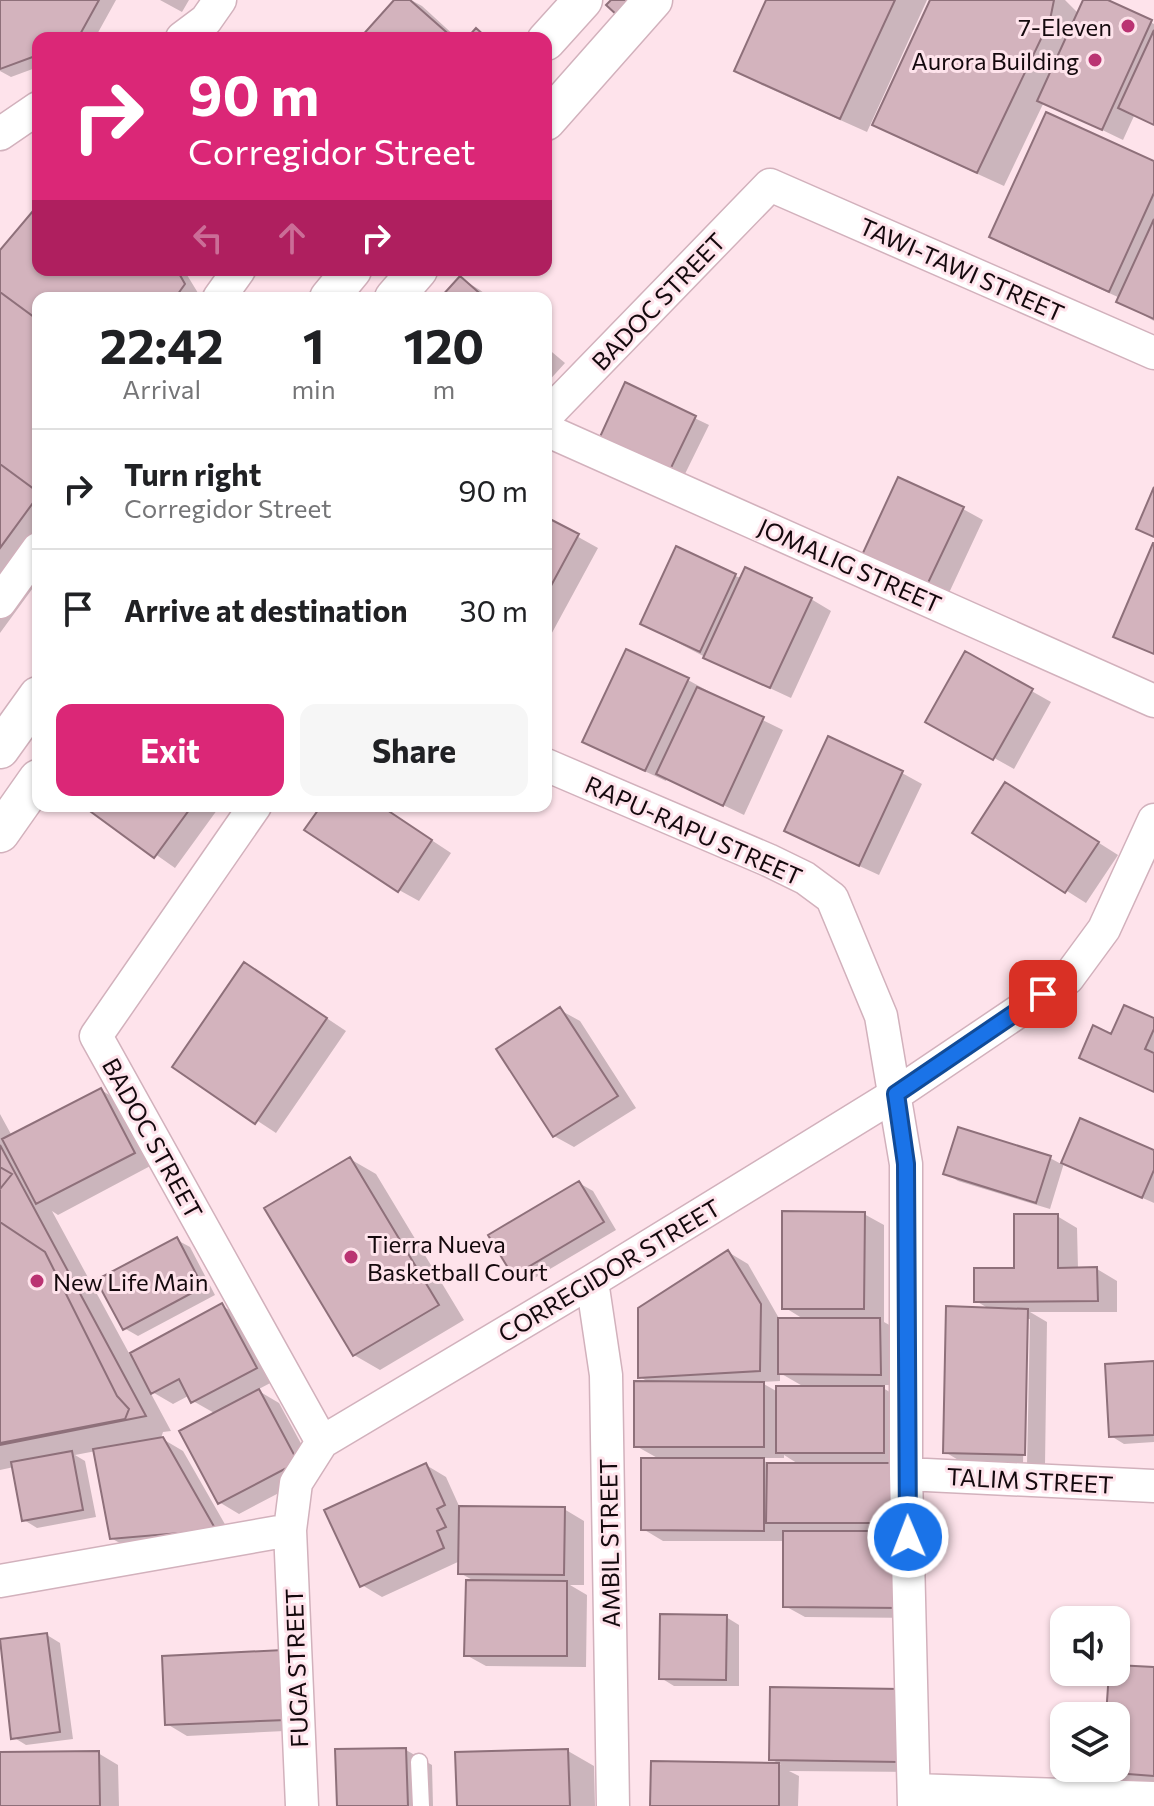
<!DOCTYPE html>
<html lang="en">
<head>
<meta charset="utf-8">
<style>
	:root { --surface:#fff; --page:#f6f6f6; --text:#202124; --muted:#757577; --line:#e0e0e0; --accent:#db2777 }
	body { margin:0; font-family:Commissioner,sans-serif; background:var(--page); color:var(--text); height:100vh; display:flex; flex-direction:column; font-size:30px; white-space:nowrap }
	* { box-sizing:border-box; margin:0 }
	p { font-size:26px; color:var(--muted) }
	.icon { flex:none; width:44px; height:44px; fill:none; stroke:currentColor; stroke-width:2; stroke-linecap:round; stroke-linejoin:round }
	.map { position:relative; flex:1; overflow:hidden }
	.sheet { position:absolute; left:32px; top:292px; width:520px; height:520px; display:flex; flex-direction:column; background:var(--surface); border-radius:16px; box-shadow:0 2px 6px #0004 }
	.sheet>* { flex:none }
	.guide { position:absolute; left:32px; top:32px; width:520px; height:244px; border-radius:16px; box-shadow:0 2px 6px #0004; background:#db2777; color:#fff; overflow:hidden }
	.controls { position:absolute; left:1050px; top:1606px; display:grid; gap:16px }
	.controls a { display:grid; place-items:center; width:80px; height:80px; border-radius:16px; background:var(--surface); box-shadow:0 2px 6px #0004; font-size:40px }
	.pin { position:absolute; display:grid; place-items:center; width:68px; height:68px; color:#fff; margin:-34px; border-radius:16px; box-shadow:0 4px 12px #0006 }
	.me { position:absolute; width:88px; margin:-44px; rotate:359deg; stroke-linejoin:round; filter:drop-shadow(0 0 6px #0008) }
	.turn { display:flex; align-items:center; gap:28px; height:168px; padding:0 24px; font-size:36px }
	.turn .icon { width:104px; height:104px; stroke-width:2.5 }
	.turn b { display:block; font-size:56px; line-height:68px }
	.lanes { display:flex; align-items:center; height:76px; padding:0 24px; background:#0003; justify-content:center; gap:40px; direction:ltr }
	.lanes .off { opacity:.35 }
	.eta { display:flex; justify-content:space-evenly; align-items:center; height:136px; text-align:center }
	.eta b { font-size:48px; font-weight:700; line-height:56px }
	.cta { display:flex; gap:16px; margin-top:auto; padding:16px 24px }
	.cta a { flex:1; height:92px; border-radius:16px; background:var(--accent); color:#fff; font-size:32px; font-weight:700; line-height:92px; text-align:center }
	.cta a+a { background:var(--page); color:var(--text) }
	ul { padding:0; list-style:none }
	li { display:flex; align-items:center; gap:24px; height:120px; padding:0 24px; border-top:2px solid var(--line) }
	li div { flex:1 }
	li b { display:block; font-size:30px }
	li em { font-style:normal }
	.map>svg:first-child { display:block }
	.shadow { fill:#0003; fill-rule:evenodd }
	.building { fill:#d3b3bd; stroke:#8e707a; stroke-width:2 }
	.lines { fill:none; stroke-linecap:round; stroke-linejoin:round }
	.service-casing { stroke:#d2b1bc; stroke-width:19 }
	.minor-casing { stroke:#d2b1bc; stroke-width:35 }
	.tertiary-casing { stroke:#d2b1bc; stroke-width:41 }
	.service { stroke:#fff; stroke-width:16 }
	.minor { stroke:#fff; stroke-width:32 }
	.tertiary { stroke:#fff; stroke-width:38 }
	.route-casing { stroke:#114b97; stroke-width:20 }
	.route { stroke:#1a73e8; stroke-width:14 }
	.poi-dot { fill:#ba3372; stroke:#fee3eb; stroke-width:3 }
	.labels { text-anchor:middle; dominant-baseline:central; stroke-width:6; stroke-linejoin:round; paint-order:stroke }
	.poi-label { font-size:24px; fill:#14090d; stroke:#fee3eb; text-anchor:end }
	.street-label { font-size:24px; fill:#14090d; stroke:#fee3eb }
</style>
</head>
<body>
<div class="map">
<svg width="1154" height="1806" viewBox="0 0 1154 1806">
	<rect width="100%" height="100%" fill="#fee3eb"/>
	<path class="shadow" d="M 0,0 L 116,0 L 95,38 L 38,38 L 38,67 L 11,77 L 0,71 Z
		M 160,0 L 189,0 L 182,12 Z
		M 397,0 L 411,0 L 422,6 L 457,38 L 363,38 Z
		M 768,0 L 927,0 L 867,132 L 762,85 L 736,70 Z
		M 932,0 L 1065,0 L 1079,14 L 1085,0 L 1103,0 L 1154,24 L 1154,125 L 1134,116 L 1123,140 L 1044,102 L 1004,186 L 901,139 L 875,124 Z
		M 1154,163 L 1154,321 L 1119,301 L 1120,298 L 1017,251 L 991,237 Z
		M 0,253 L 38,270 L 184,270 L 198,293 L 194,298 L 38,298 L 38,581 L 0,633 Z
		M 460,278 L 480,290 L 490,298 L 443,298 Z
		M 546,347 L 565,363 L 546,384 Z
		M 626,385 L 709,425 L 683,478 L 614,446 Z
		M 963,509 L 983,520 L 948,595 L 885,566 Z
		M 546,519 L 598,548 L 547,642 L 546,642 Z
		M 735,576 L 811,599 L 831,611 L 791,698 L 726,668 L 642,624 Z
		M 966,654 L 1051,702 L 1014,769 L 928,721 Z
		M 688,680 L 708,691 L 707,693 L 783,730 L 744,815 L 667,778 L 666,781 L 605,753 L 585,741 Z
		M 902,773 L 922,784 L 879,875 L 807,842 Z
		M 1025,796 L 1118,855 L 1086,903 L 974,832 Z
		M 87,806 L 220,806 L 175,868 Z
		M 323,806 L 380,806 L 451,853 L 419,901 L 399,890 Z
		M 265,977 L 346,1031 L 276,1133 L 175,1067 Z
		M 560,1010 L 580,1021 L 636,1108 L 574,1147 L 554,1136 Z
		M 1154,1021 L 1154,1092 L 1112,1036 Z
		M 101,1090 L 121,1102 L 154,1164 L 58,1215 L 52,1211 L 130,1355 L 222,1306 L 242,1317 L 276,1380 L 257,1390 L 279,1403 L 317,1473 L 239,1514 L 219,1502 L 216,1414 L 193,1401 L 190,1395 L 173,1404 L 149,1390 L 171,1431 L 163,1432 L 161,1438 L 183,1451 L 234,1540 L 132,1550 L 111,1538 L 96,1451 L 75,1455 L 85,1461 L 96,1517 L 37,1528 L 24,1520 L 14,1467 L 0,1470 L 0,1114 L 12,1136 Z
		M 1081,1121 L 1154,1152 L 1154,1203 L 1064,1163 L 1050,1209 L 958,1181 L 945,1173 L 1050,1158 L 1063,1165 Z
		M 350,1159 L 376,1174 L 464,1320 L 380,1370 L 354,1355 Z
		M 579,1183 L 593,1191 L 616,1230 L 528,1282 L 514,1274 Z
		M 864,1214 L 884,1225 L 884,1322 L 900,1331 L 900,1385 L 878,1385 L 903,1400 L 922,1618 L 805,1617 L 785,1606 L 785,1541 L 663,1541 L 643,1529 L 661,1460 L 636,1446 L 652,1384 L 640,1377 L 728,1252 L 748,1264 L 780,1320 L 805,1320 L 784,1307 ZM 780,1373 L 806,1388 L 778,1392 L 760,1382 L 780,1381 ZM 784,1455 L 800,1465 L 771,1465 L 759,1458 L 784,1458 Z
		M 1057,1216 L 1077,1228 L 1078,1269 L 1097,1269 L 1117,1281 L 1117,1312 L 1030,1312 L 1047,1322 L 1045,1465 L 1027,1465 L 1030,1319 L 1026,1319 L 1023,1465 L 965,1464 L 945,1452 L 991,1310 L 976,1301 L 1016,1270 Z
		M 177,1240 L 190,1247 L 215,1295 L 138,1336 L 124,1328 Z
		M 1154,1363 L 1154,1442 L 1124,1444 L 1111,1436 Z
		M 426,1465 L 446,1477 L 460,1508 L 564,1509 L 584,1521 L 584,1585 L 570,1585 L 587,1595 L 586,1667 L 486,1666 L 466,1655 L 476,1582 L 460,1573 L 460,1561 L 382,1597 L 362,1585 Z
		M 726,1617 L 739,1625 L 739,1686 L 674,1686 L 661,1678 Z
		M 47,1635 L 60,1643 L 73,1739 L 26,1745 L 13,1737 Z
		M 164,1658 L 305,1730 L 187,1736 L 167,1724 Z
		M 1116,1667 L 1154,1669 L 1154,1785 L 1124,1783 L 1104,1771 L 1104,1768 L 1116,1768 L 1116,1716 L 1108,1716 L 1111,1672 L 1116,1672 Z
		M 772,1689 L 920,1772 L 789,1771 L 799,1776 L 798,1806 L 652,1806 L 653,1763 L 781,1765 L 771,1759 Z
		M 406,1750 L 432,1765 L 433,1806 L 339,1806 Z
		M 568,1751 L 594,1766 L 595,1806 L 459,1806 Z
		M 98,1753 L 118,1765 L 119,1806 L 2,1806 Z"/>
	<path class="building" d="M 0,0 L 99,0 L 78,38 L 38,38 L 38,55 L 0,69 Z
		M 394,0 L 410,0 L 453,38 L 360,38 Z
		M 611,0 L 632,0 L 618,16 L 606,5 Z
		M 766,0 L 895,0 L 840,119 L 734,71 Z
		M 930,0 L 1054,0 L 1050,20 L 977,173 L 872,125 Z
		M 1083,0 L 1108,0 L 1152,20 L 1102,130 L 1037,101 Z
		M 476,28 L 487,38 L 467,38 Z
		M 1154,30 L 1154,125 L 1118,108 Z
		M 1046,112 L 1154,161 L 1154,193 L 1109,292 L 989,237 Z
		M 38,205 L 38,270 L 177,270 L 185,284 L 175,298 L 38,298 L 38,320 L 0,292 L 0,250 Z
		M 1154,219 L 1154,319 L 1116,302 Z
		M 460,276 L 485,298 L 440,298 Z
		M 0,292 L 38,320 L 38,492 L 0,464 Z
		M 625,382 L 696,416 L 669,472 L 599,439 Z
		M 0,464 L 38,492 L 38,496 L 0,548 Z
		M 898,477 L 964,507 L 927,585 L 862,555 Z
		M 1154,487 L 1154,537 L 1136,529 Z
		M 546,517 L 579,534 L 546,595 Z
		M 1153,543 L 1154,543 L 1154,654 L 1113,637 Z
		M 676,546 L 736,574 L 700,652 L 640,624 Z
		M 745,567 L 812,598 L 770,688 L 703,658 Z
		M 626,649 L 689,678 L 645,771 L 582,742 Z
		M 965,651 L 1033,689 L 993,760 L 925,722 Z
		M 697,687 L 764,717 L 723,806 L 656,774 Z
		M 828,736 L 903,771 L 859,866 L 784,831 Z
		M 1005,782 L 1099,842 L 1065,893 L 972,833 Z
		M 83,806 L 192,806 L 154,858 Z
		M 321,806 L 381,806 L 432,840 L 398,892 L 304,830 Z
		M 244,962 L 327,1018 L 255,1124 L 172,1067 Z
		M 1124,1005 L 1154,1018 L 1154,1029 L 1145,1049 L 1154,1053 L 1154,1092 L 1079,1058 L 1093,1025 L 1111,1034 Z
		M 560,1007 L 618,1096 L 553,1137 L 496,1049 Z
		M 101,1088 L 135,1153 L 36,1204 L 2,1139 Z
		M 1080,1118 L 1154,1150 L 1154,1170 L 1142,1198 L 1061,1163 Z
		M 958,1127 L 1051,1156 L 1036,1203 L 943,1174 Z
		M 0,1145 L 146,1416 L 0,1445 Z
		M 350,1157 L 439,1305 L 353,1356 L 264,1208 Z
		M 0,1167 L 12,1174 L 0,1189 Z
		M 579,1181 L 604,1222 L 513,1276 L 488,1235 Z
		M 782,1211 L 865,1212 L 864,1309 L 782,1309 Z
		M 1014,1214 L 1058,1214 L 1058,1268 L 1097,1267 L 1098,1301 L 974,1302 L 974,1268 L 1014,1268 Z
		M 0,1222 L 45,1252 L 117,1396 L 129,1409 L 125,1419 L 0,1443 Z
		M 177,1237 L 203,1287 L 123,1330 L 96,1280 Z
		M 728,1250 L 761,1304 L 760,1371 L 638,1378 L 638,1308 Z
		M 222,1303 L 257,1368 L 191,1403 L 179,1379 L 151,1394 L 130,1353 Z
		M 946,1306 L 1028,1309 L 1025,1455 L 943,1453 Z
		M 778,1318 L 880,1318 L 881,1375 L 778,1374 Z
		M 1154,1361 L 1154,1435 L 1109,1437 L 1105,1364 Z
		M 634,1381 L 764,1382 L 764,1447 L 634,1447 Z
		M 776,1386 L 884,1386 L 884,1453 L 776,1453 Z
		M 259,1389 L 298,1462 L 218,1504 L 179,1431 Z
		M 163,1437 L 216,1530 L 110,1539 L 93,1449 Z
		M 72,1451 L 83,1510 L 22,1521 L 11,1462 Z
		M 641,1458 L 764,1458 L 764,1531 L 641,1530 Z
		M 426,1463 L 445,1505 L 437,1509 L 446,1527 L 437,1531 L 444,1548 L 360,1587 L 324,1510 Z
		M 767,1463 L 900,1463 L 900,1523 L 766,1523 Z
		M 459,1506 L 565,1507 L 564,1575 L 458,1574 Z
		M 783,1531 L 902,1531 L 902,1608 L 783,1607 Z
		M 466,1580 L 567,1581 L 567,1656 L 464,1656 Z
		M 660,1614 L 727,1615 L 726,1680 L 659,1679 Z
		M 47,1633 L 60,1732 L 11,1739 L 0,1639 Z
		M 283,1650 L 286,1720 L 165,1725 L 162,1656 Z
		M 1116,1665 L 1154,1667 L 1154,1776 L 1102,1772 L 1102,1768 L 1116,1768 L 1116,1716 L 1106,1716 L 1109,1672 L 1116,1672 Z
		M 770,1687 L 901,1689 L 900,1762 L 769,1760 Z
		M 406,1748 L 408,1806 L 337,1806 L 335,1749 Z
		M 568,1749 L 570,1806 L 457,1806 L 455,1752 Z
		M 99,1751 L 100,1806 L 0,1806 L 0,1752 Z
		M 651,1761 L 779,1763 L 779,1806 L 650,1806 Z"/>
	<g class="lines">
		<defs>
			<path id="service" d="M 419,1762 L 421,1806"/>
			<path id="minor" d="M 182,38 L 206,20 L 220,0
				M 0,134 L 38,108
				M 219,298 L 239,270
				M 546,416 L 770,185 L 1154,353
				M 546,430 L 1154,701
				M 0,602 L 38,549
				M 546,765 L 768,860 L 805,878 L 832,898 L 881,1016 L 906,1164 L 906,1474 L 914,1806
				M 255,806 L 96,1036 L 322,1442
				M 592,1281 L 606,1375 L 613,1806
				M 906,1474 L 1154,1486
				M 0,1581 L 290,1530
				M 914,1790 L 1154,1798
				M 302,1806 L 290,1530 L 296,1483 L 322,1442 L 592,1281 L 896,1094 L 1068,978 L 1104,929 L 1154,820"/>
			<path id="tertiary" d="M 546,41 L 583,0
				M 546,121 L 653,0
				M 329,298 L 352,270
				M 394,298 L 418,270
				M 0,749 L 38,696
				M 0,833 L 38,779"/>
		</defs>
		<use href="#service" class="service-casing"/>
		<use href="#minor" class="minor-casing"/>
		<use href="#tertiary" class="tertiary-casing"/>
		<use href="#service" class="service"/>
		<use href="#minor" class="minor"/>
		<use href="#tertiary" class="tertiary"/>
	</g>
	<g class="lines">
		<defs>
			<path id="route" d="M 908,1537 L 906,1164 L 896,1094 L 1043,994"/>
		</defs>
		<use href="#route" class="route-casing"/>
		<use href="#route" class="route"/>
	</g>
	<g class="poi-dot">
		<circle cx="1128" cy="26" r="8"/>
		<circle cx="1095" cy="60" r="8"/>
		<circle cx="351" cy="1257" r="8"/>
		<circle cx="37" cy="1281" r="8"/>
	</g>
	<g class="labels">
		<g class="poi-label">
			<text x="1112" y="26">7-Eleven</text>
			<text x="1079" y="60">Aurora Building</text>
			<text x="367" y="1243" text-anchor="start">Tierra Nueva<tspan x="367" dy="28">Basketball Court</tspan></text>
			<text x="53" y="1281" text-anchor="start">New Life Main</text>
		</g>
		<g class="street-label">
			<text transform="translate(962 269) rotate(24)">TAWI-TAWI STREET</text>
			<text transform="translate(658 301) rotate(-46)">BADOC STREET</text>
			<text transform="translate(850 565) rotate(24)">JOMALIG STREET</text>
			<text transform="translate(694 830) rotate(24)">RAPU-RAPU STREET</text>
			<text transform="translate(153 1138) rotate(61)">BADOC STREET</text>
			<text transform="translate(609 1270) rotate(-31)">CORREGIDOR STREET</text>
			<text transform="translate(1030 1480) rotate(3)">TALIM STREET</text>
			<text transform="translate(609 1543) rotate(-91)">AMBIL STREET</text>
			<text transform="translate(296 1668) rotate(-92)">FUGA STREET</text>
		</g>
	</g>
</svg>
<div class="controls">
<a><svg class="icon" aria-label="sound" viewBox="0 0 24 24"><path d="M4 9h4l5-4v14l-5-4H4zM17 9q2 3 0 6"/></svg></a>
<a><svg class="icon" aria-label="layers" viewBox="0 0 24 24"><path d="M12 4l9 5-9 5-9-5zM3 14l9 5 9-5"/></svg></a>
</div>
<div class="pin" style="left:1043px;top:994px;background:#d93025"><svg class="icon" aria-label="arrive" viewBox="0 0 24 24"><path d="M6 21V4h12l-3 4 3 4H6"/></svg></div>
<svg class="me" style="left:908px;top:1537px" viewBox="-20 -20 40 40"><circle r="17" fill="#1a73e8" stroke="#fff" stroke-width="3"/><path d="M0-11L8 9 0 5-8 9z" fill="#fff"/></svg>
<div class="guide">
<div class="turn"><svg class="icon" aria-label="right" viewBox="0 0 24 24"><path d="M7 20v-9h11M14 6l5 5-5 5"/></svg><div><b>90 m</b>Corregidor Street</div></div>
<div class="lanes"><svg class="icon off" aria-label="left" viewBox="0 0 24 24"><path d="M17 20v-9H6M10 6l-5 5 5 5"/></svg><svg class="icon off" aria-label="ahead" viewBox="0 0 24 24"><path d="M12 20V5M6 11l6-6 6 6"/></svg><svg class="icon" aria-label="right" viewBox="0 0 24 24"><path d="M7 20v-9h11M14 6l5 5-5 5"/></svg></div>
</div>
<section class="sheet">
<div class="eta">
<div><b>22:42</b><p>Arrival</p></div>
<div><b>1</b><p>min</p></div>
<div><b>120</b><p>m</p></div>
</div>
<ul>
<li><svg class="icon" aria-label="right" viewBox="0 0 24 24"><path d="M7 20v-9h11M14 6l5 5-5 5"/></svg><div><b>Turn right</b><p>Corregidor Street</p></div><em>90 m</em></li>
<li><svg class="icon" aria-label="arrive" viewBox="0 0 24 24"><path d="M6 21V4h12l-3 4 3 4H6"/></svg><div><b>Arrive at destination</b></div><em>30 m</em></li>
</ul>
<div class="cta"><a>Exit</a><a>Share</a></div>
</section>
</div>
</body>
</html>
